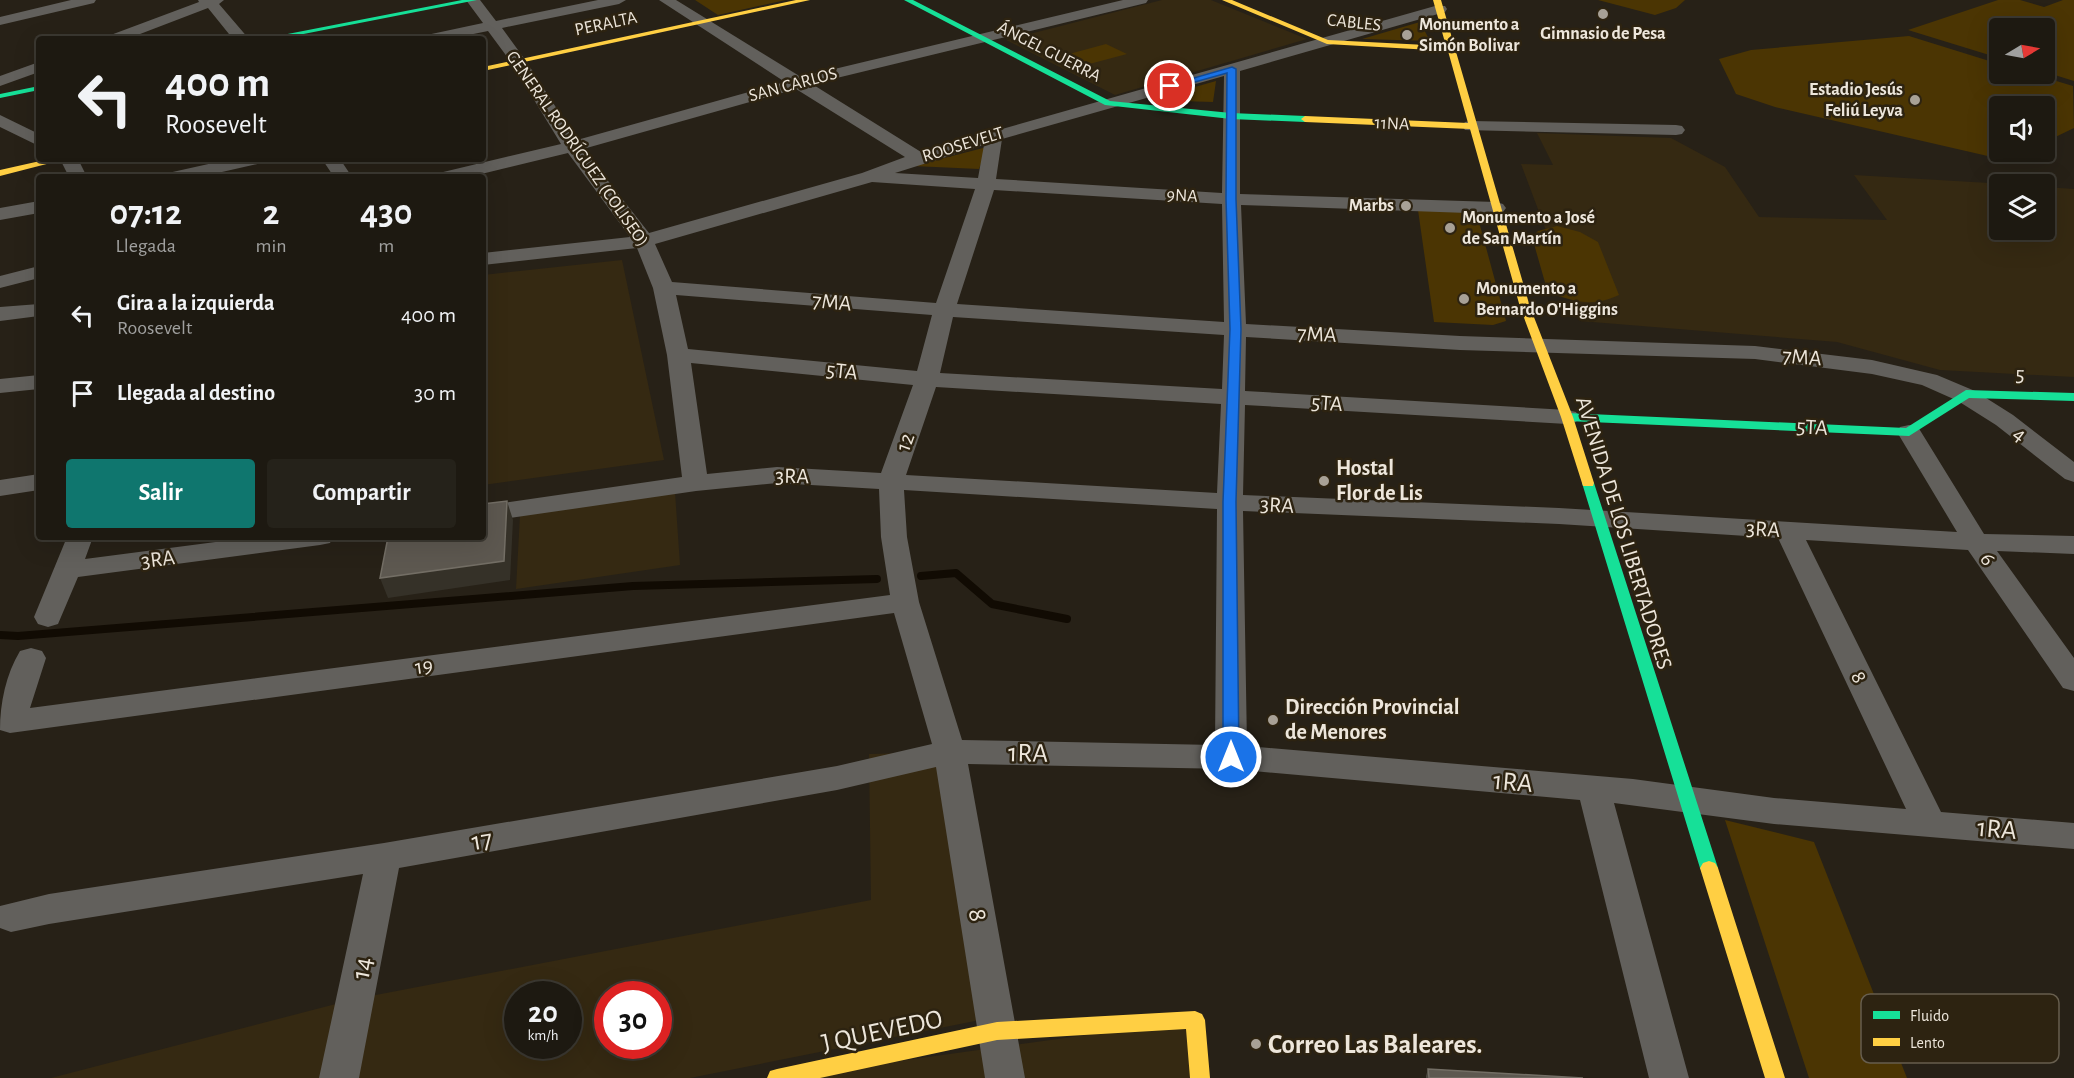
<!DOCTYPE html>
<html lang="es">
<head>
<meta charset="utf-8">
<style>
	:root { --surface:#1d1911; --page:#25221a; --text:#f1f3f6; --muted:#a0a09f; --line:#3b3831; --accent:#0f766e }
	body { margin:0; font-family:"Alegreya Sans",sans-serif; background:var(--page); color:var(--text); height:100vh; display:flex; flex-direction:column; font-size:22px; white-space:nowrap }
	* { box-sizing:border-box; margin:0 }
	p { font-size:20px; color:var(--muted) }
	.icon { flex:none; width:33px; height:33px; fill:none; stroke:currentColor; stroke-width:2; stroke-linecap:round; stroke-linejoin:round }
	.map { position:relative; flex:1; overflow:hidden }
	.sheet { position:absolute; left:36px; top:174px; width:450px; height:366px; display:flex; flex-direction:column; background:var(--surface); border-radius:6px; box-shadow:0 6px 24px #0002,0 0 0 2px var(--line) }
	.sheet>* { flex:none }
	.hud { position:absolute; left:36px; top:36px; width:450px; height:126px; border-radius:6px; box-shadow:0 6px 24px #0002,0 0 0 2px var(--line); background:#1d1911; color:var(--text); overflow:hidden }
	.needle { width:39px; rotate:80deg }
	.controls { position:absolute; left:1989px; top:18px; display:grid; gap:12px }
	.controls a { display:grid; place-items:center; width:66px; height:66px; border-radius:6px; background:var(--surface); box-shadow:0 6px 24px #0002,0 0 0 2px var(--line); font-size:30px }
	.speed { position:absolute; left:504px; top:981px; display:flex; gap:12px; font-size:30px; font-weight:700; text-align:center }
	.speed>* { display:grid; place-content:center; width:78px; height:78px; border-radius:50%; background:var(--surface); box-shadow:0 6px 24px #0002,0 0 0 2px var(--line); line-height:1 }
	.speed small { font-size:15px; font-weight:400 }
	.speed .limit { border:9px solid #d22; background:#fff; color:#111 }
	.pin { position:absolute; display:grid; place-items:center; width:51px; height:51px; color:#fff; margin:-26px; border:3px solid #fff; border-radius:50%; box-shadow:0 2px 6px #0007 }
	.me { position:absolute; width:66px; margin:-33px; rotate:0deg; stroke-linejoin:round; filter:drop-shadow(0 0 4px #0008) }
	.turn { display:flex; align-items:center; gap:21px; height:126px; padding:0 30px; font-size:27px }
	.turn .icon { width:78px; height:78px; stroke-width:2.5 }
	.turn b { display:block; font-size:42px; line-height:51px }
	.eta { display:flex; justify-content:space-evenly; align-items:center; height:102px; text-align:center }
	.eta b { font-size:36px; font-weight:700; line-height:42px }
	.cta { display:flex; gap:12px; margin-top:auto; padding:12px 30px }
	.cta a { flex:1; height:69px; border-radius:6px; background:var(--accent); color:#fff; font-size:24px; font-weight:700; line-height:69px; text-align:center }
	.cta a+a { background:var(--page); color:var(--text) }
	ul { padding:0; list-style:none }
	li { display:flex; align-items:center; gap:18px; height:78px; padding:0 30px }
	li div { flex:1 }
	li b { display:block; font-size:22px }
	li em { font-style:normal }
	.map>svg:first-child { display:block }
	.built { fill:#352912; fill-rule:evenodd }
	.green { fill:#4b3503 }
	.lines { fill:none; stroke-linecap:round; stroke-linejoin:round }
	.stream { stroke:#110b03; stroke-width:8 }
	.street { fill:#62605c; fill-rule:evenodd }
	.fast { fill:#16e098; fill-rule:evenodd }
	.slow { fill:#ffcf43; fill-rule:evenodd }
	.wall { fill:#4b473f }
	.shaded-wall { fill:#353128 }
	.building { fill:#5d5850; stroke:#736e65; stroke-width:1.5 }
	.route { fill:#1a73e8; stroke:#114b97; stroke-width:1.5 }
	.poi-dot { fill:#a8a196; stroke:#2d2311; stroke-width:2 }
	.labels { text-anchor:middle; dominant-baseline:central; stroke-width:5; stroke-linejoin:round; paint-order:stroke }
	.far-street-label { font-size:18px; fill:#ede6db; stroke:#2d2311 }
	.far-poi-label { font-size:18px; font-weight:bold; fill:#ede6db; stroke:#2d2311; text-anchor:start }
	.street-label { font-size:22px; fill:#ede6db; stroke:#2d2311 }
	.poi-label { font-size:22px; font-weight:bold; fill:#ede6db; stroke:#2d2311; text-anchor:start }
	.near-street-label { font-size:27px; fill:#ede6db; stroke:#2d2311 }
	.near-poi-label { font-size:27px; font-weight:bold; fill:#ede6db; stroke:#2d2311; text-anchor:start }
	.key { fill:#2d2311; stroke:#675e4e; stroke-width:1.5 }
	.key-label { font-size:16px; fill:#ede6db }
</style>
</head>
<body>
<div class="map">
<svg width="2074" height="1078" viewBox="0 0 2074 1078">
	<rect width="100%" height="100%" fill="#272117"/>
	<path class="built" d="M 1162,0 L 1211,0 L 1307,39 L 1115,95 L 1006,40 Z
		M 1537,133 L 1671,138 L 1725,167 L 1759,217 L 1887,220 L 1854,175 L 2006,184 L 2000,184 L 2000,230 L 2044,230 L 2045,187 L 2074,189 L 2074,377 L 1940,370 L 1837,342 L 1580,321 L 1521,164 L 1553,165 Z
		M 622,260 L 664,460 L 483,485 L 483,275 Z
		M 675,492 L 680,565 L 516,589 L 520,515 Z
		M 950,752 L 995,1017 L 690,1078 L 51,1078 L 355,999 L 871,900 L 869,754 ZM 518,994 L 568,994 L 568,1046 L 518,1046 ZM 608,994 L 658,994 L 658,1046 L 608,1046 Z
		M 1195,1020 L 1201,1078 L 777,1078 Z"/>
	<path class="green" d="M 695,0 L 786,0 L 718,15 Z
		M 1598,0 L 1685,0 L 1676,8 L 1655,15 Z
		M 1998,0 L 2020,0 L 2044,7 L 2063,0 L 2074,0 L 2074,81 L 2045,72 L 2044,28 L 2000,28 L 1999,58 L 1908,30 Z
		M 1420,22 L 1430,41 L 1362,39 Z
		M 1909,36 L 1999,64 L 2000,74 L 2033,74 L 2073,86 L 2074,128 L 2045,142 L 2044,106 L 2000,106 L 2000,152 L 2024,152 L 2005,160 L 1775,107 L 1736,94 L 1719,59 L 1751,50 Z
		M 1106,44 L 1127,54 L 1078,67 L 1058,57 Z
		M 1216,81 L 1213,102 L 1149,100 Z
		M 987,147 L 979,169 L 913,166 Z
		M 1417,203 L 1475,207 L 1506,321 L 1493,325 L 1434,322 Z
		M 1557,226 L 1580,232 L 1598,242 L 1619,295 C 1591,308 1576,301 1548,293 L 1532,237 L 1538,231 Z
		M 1725,820 L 1814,842 L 1907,1078 L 1809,1078 Z"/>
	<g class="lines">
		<path class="stream" d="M 921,576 L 956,573 L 992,604 L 1067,619
			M 0,635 L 18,636 L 633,586 L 877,579"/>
		<path class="street" d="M 71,0 L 96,0 L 94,3 L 0,25 L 0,17 Z
			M 198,0 L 224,0 L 219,4 L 249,39 L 233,39 L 208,8 L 127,39 L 105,39 L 108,36 L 199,2 Z
			M 466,0 L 480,0 L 496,21 L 598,0 L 626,0 L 619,4 L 502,28 L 526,61 L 577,140 L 785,82 L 659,0 L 676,0 L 801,77 L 1123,0 L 1148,0 L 1146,3 L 812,84 L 921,152 L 1435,6 L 1445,6 L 1447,9 L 1445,12 L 1240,71 L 1240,194 L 1496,202 L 1503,204 L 1506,208 L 1503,212 L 1496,214 L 1241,205 L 1246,324 L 1460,336 L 1755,346 L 1872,360 L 1937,375 L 1975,391 L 2013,415 L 2074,462 L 2074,482 L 2065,479 L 1996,425 L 1958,401 L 1922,385 L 1872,374 L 1755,359 L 1460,350 L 1246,337 L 1245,391 L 1567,410 L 1576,412 L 1579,417 L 1576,422 L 1567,424 L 1245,405 L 1243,495 L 1559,508 L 1957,532 L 1897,432 L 1900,427 L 1909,425 L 1918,427 L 1984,534 L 2074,536 L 2074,554 L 1997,551 L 2074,658 L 2074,691 L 2063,688 L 1968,550 L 1806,540 L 1941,812 L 2074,823 L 2074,849 L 1774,824 L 1614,803 L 1689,1078 L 1649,1078 L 1580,800 L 1231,769 L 968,764 L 1025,1078 L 985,1078 L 936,767 L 837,790 L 399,868 L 359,1078 L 319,1078 L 363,874 L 49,924 L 11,932 L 0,928 L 0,906 L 49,894 L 384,843 L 837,766 L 932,744 L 894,613 L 10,733 L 0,730 C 0,703 6,674 20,651 L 31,648 L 42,651 L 46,658 L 30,708 L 890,595 L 881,537 L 879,489 L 777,483 L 696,491 L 483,522 L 483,506 L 682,477 L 667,355 L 653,288 L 637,248 L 483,265 L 483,253 L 630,237 L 568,153 L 469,177 L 437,177 L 439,173 L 561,144 L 511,62 L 488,31 L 449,39 L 419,39 L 422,36 L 483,23 ZM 1224,76 L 1222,193 L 996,179 L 1002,139 ZM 796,89 L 905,157 L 862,173 L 649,233 L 583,149 ZM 984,145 L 978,178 L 895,173 ZM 872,182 L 975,189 L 936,303 L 672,282 L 655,244 ZM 994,190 L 1222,204 L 1224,322 L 957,304 ZM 676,295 L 932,315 L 917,371 L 688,349 ZM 953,317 L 1224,335 L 1222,389 L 940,373 ZM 691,363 L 913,385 L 881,473 L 777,467 L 707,474 ZM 936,387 L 1221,404 L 1217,493 L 906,475 ZM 904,490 L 1217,509 L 1215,745 L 962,740 L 919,602 L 907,537 ZM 1243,511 L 1559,524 L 1778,538 L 1906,809 L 1774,798 L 1633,779 L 1247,746 Z
			M 39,62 L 39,72 L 0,86 L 0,76 Z
			M 0,115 L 39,134 L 39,146 L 0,127 Z
			M 1471,121 L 1676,125 L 1682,126 L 1685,130 L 1682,134 L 1676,135 L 1465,130 L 1462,126 L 1465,122 Z
			M 60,159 L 78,159 L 87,177 L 69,177 Z
			M 231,159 L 265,159 L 262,163 L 200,177 L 166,177 L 168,173 Z
			M 322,159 L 340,159 L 352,177 L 334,177 Z
			M 39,201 L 39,213 L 0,220 L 0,208 Z
			M 39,266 L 39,278 L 0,288 L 0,276 Z
			M 39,304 L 39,316 L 0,321 L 0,307 Z
			M 39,375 L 39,389 L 0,393 L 0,379 Z
			M 39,474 L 39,490 L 0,496 L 0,480 Z
			M 67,537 L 93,537 L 85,559 L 254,537 L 333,537 L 330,543 L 320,545 L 78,577 L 58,624 L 48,627 L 38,624 L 34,617 Z"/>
		<path class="fast" d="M 462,0 L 477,0 L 278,39 L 262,39 Z
			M 904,0 L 913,0 L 1110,101 L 1231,113 L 1305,116 L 1309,119 L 1305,122 L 1231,119 L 1105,105 Z
			M 39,86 L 39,90 L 0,98 L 0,94 Z
			M 1966,390 L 2074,393 L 2074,401 L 1969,398 L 1909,436 L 1567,421 L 1561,417 L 1567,413 L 1906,428 Z
			M 1588,479 L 1594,483 L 1718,868 L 1715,873 L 1709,875 L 1703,873 L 1700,868 L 1582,483 Z"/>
		<path class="slow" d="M 796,0 L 810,0 L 483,71 L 483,67 Z
			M 1222,0 L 1232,0 L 1328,40 L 1446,46 L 1433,0 L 1441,0 L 1530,307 L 1573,417 L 1594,483 L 1593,486 L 1583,486 L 1582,483 L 1561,417 L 1520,307 L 1470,129 L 1305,122 L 1301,119 L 1305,116 L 1468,123 L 1448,51 L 1327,44 Z
			M 49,159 L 66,159 L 0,176 L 0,170 Z
			M 1709,861 L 1715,863 L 1718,868 L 1785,1078 L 1765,1078 L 1700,868 L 1703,863 Z
			M 1195,1011 L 1202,1014 L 1205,1020 L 1210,1078 L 1190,1078 L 1186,1029 L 997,1040 L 820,1078 L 767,1078 L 770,1071 L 777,1069 L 997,1022 Z"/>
	</g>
	<path class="wall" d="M 1428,1069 L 1583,1078 L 1426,1078 L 1426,1076 Z"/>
	<path class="shaded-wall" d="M 507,501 L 513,520 L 510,580 L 388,598 L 380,578 Z"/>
	<path class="building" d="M 507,501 L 504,561 L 380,578 L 388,537 L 483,537 L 483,504 Z
		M 1428,1069 L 1583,1078 L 1429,1078 Z"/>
	<path class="route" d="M 1232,67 L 1236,69 L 1236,199 L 1241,329 L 1236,502 L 1239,757 L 1236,761 L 1225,761 L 1223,757 L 1223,502 L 1230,329 L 1226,199 L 1227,73 L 1170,89 L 1166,86 Z"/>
	<g class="poi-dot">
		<circle cx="1603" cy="14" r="6"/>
		<circle cx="1407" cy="35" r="6"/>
		<circle cx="1915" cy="100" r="6"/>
		<circle cx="1406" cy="206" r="6"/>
		<circle cx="1450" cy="228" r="6"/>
		<circle cx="1464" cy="299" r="6"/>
		<circle cx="1324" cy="481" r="6"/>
		<circle cx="1273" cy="720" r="6"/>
		<circle cx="1256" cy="1044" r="6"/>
	</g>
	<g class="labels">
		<g class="far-street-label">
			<text transform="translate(1354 23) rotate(6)">CABLES</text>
			<text transform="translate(606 24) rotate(-12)">PERALTA</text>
			<text transform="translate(1049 52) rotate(27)">ÁNGEL GUERRA</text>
			<text transform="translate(793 85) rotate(-15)">SAN CARLOS</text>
			<text transform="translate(1392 124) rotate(3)">11NA</text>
			<text transform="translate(963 145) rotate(-17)">ROOSEVELT</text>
			<text transform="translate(577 149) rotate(55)">GENERAL RODRÍGUEZ (COLISEO)</text>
			<text transform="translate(1182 196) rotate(3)">9NA</text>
		</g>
		<g class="far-poi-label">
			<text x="1419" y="25">Monumento a<tspan x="1419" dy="21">Simón Bolivar</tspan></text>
			<text x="1603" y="34" text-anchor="middle">Gimnasio de Pesa</text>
			<text x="1903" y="90" text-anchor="end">Estadio Jesús<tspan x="1903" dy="21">Feliú Leyva</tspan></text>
			<text x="1394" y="206" text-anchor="end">Marbs</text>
			<text x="1462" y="218">Monumento a José<tspan x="1462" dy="21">de San Martín</tspan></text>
			<text x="1476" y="289">Monumento a<tspan x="1476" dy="21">Bernardo O'Higgins</tspan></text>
		</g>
		<g class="street-label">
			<text transform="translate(832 302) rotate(5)">7MA</text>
			<text transform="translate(1317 334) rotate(3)">7MA</text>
			<text transform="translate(1802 357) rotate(4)">7MA</text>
			<text transform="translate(842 371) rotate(6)">5TA</text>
			<text transform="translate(2020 374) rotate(1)">5</text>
			<text transform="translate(1327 403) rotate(4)">5TA</text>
			<text transform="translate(1812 427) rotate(3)">5TA</text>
			<text transform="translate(2020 434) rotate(37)">4</text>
			<text transform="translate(905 442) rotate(-70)">12</text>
			<text transform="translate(792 476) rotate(1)">3RA</text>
			<text transform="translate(1277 505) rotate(3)">3RA</text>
			<text transform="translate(1763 529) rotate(3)">3RA</text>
			<text transform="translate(1624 533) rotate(73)">AVENIDA DE LOS LIBERTADORES</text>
			<text transform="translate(158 559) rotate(-7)">3RA</text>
			<text transform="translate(1988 559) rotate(55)">6</text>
			<text transform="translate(424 666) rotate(-8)">19</text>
			<text transform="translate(1859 677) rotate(64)">8</text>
		</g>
		<g class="poi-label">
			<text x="1336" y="468">Hostal<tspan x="1336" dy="25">Flor de Lis</tspan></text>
			<text x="1285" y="707">Dirección Provincial<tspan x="1285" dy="25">de Menores</tspan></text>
		</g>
		<g class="near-street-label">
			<text transform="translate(1028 753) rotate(1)">1RA</text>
			<text transform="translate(1513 782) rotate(5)">1RA</text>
			<text transform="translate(1997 829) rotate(5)">1RA</text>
			<text transform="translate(482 840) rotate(-10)">17</text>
			<text transform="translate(978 915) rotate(80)">8</text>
			<text transform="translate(362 968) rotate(-79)">14</text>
			<text transform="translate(882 1031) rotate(-12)">J QUEVEDO</text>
		</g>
		<g class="near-poi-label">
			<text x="1268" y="1044">Correo Las Baleares.</text>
		</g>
	</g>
	<rect x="1861" y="994" width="198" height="69" rx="9" class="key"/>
	<rect x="1873" y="1011" width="27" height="8" fill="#16e098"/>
	<rect x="1873" y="1038" width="27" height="8" fill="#ffcf43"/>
	<g class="key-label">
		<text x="1910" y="1021">Fluido</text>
		<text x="1910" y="1048">Lento</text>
	</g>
</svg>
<div class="controls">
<a><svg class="needle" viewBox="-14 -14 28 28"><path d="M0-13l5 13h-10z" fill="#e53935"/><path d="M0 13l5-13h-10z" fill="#a0a09f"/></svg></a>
<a><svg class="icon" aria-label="sound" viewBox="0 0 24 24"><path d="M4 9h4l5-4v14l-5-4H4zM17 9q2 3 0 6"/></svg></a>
<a><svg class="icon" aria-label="layers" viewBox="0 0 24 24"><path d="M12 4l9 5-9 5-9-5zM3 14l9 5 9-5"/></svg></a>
</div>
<div class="speed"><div>20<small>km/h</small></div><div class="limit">30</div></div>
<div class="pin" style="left:1170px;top:86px;background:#d93025"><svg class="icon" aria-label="arrive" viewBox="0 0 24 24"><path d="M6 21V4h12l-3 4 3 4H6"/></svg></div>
<svg class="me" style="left:1231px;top:757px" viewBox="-20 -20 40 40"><circle r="17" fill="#1a73e8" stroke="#fff" stroke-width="3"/><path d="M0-11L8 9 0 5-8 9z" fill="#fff"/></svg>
<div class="hud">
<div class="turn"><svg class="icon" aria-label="left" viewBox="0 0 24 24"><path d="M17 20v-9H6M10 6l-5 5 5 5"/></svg><div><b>400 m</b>Roosevelt</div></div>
</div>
<section class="sheet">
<div class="eta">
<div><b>07:12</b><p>Llegada</p></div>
<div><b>2</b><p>min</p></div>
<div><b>430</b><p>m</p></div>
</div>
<ul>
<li><svg class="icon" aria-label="left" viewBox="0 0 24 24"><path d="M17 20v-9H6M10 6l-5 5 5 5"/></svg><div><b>Gira a la izquierda</b><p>Roosevelt</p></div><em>400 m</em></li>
<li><svg class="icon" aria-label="arrive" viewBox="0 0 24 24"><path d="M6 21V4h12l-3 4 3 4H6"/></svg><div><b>Llegada al destino</b></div><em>30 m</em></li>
</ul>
<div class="cta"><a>Salir</a><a>Compartir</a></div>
</section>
</div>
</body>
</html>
